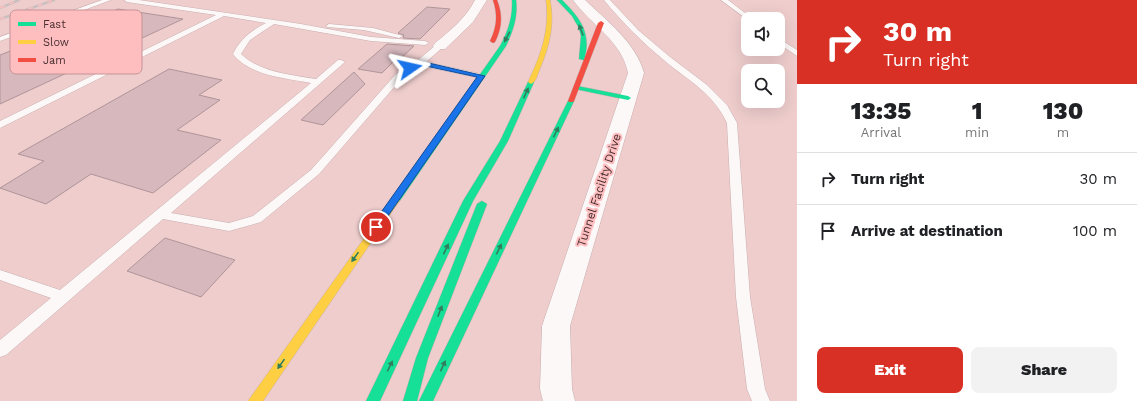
<!DOCTYPE html>
<html lang="en">
<head>
<meta charset="utf-8">
<style>
	:root { --surface:#fff; --page:#f2f2f2; --text:#202124; --muted:#757577; --line:#e0e0e0; --accent:#d93025 }
	body { margin:0; font-family:"Work Sans",sans-serif; background:var(--page); color:var(--text); height:100vh; display:flex; flex-direction:column; font-size:15px; white-space:nowrap }
	* { box-sizing:border-box; margin:0 }
	p { font-size:13px; color:var(--muted) }
	.icon { flex:none; width:22px; height:22px; fill:none; stroke:currentColor; stroke-width:2; stroke-linecap:round; stroke-linejoin:round }
	.map { position:relative; flex:1; overflow:hidden }
	.details { display:flex; flex-direction:column; background:var(--surface); width:340px }
	.details>* { flex:none }
	.top-card { background:#d93025; color:#fff; overflow:hidden }
	.controls { position:absolute; left:741px; top:12px; display:grid; gap:8px }
	.controls a { display:grid; place-items:center; width:44px; height:44px; border-radius:8px; background:var(--surface); box-shadow:0 4px 16px #0002; font-size:20px }
	.pin { position:absolute; display:grid; place-items:center; width:34px; height:34px; color:#fff; margin:-17px; border:2px solid #fff; border-radius:50%; box-shadow:0 1px 4px #0007 }
	.me { position:absolute; width:44px; margin:-22px; rotate:79deg; stroke-linejoin:round; filter:drop-shadow(0 0 3px #0008) }
	.turn { display:flex; align-items:center; gap:14px; height:84px; padding:0 20px; font-size:18px }
	.turn .icon { width:52px; height:52px; stroke-width:2.5 }
	.turn b { display:block; font-size:28px; line-height:34px }
	.eta { display:flex; justify-content:space-evenly; align-items:center; height:68px; text-align:center }
	.eta b { font-size:24px; font-weight:800; line-height:28px }
	.action { display:flex; gap:8px; margin-top:auto; padding:8px 20px }
	.action a { flex:1; height:46px; border-radius:8px; background:var(--accent); color:#fff; font-size:16px; font-weight:800; line-height:46px; text-align:center }
	.action a+a { background:var(--page); color:var(--text) }
	ul { padding:0; list-style:none }
	li { display:flex; align-items:center; gap:12px; height:52px; padding:0 20px; border-top:1px solid var(--line) }
	li div { flex:1 }
	li b { display:block; font-size:15px }
	li em { font-style:normal }
	main { display:flex; flex:1; min-height:0 }
	.map>svg:first-child { display:block }
	.building { fill:#d6b8bd; stroke:#af9599 }
	.lines { fill:none; stroke-linecap:round; stroke-linejoin:round }
	.lane-casing { stroke:#c8aeae; stroke-width:1 }
	.street-casing { stroke:#c8aeae; stroke-width:1 }
	.fast-casing { stroke:#c8aeae; stroke-width:1 }
	.slow-casing { stroke:#c8aeae; stroke-width:1 }
	.jam-casing { stroke:#c8aeae; stroke-width:1 }
	.lane { fill:#fdf8f8; fill-rule:evenodd }
	.street { fill:#fdf8f8; fill-rule:evenodd }
	.fast { fill:#16e098; fill-rule:evenodd }
	.slow { fill:#ffcf43; fill-rule:evenodd }
	.jam { fill:#f24e42; fill-rule:evenodd }
	.rail-casing { stroke:#c8bfbf; stroke-width:2.5 }
	.rail { stroke:#febec0; stroke-width:1.5; stroke-dasharray:5; stroke-linecap:butt }
	.oneway { fill:#317e5e }
	.route { fill:#1a73e8; stroke:#114b97 }
	.labels { text-anchor:middle; dominant-baseline:central; stroke-width:4; stroke-linejoin:round; paint-order:stroke }
	.street-label { font-size:12px; fill:#472e2f; stroke:#febec0 }
	.key { fill:#febec0; stroke:#c79394; stroke-width:1 }
	.key-label { font-size:11px; fill:#472e2f }
</style>
</head>
<body>
<main>
<div class="map">
<svg width="797" height="401" viewBox="0 0 797 401">
	<rect width="100%" height="100%" fill="#efcdcd"/>
	<path class="building" d="M 427,7 L 450,9 L 420,39 L 403,38 L 404,35 L 398,33 Z
		M 118,9 L 183,19 L 0,104 L 0,55 Z
		M 387,44 L 414,46 L 400,59 L 396,59 L 382,73 L 358,69 Z
		M 169,69 L 222,80 L 199,95 L 220,100 L 177,130 L 221,140 L 153,193 L 91,174 L 46,204 L 0,188 L 44,161 L 18,154 Z
		M 354,72 L 365,84 L 323,125 L 301,120 Z
		M 165,238 L 235,260 L 201,297 L 127,271 Z"/>
	<g class="lines">
		<defs>
			<path id="lane" d="M 102,0 L 111,0 L 0,41 L 0,37 Z
				M 124,0 L 139,0 L 301,24 L 371,37 L 425,41 L 429,43 L 425,45 L 371,41 L 274,24 L 250,40 L 241,54 C 259,72 292,75 316,79 L 338,60 L 341,60 L 345,62 L 171,213 L 229,223 L 253,216 L 311,170 L 396,74 L 417,61 L 437,44 L 443,44 L 444,46 L 426,62 L 481,74 L 485,76 L 481,78 L 421,66 L 402,78 L 319,174 L 261,222 L 229,231 L 163,219 L 6,355 L 0,357 L 0,340 L 51,298 L 0,280 L 0,270 L 60,290 L 311,83 C 286,78 250,76 233,54 C 240,39 252,30 266,23 L 224,16 L 0,128 L 0,121 L 216,15 L 127,2 Z
				M 604,0 L 610,0 L 638,30 L 670,57 L 707,85 L 727,105 L 737,123 L 750,297 L 765,389 L 770,401 L 752,401 L 747,389 L 736,297 L 727,123 C 713,93 689,81 665,61 C 643,43 622,22 604,0 Z
				M 721,0 L 728,0 L 753,19 L 748,19 L 748,20 Z
				M 329,24 L 373,28 L 403,36 L 399,38 L 364,30 L 327,27 L 326,26 Z
				M 778,38 L 797,50 L 797,56 L 778,43 Z"/>
			<path id="street" d="M 475,0 L 487,0 L 473,22 L 445,49 L 435,49 L 433,46 L 435,43 C 451,30 466,18 475,0 Z
				M 573,0 L 585,0 C 607,21 636,43 644,73 L 570,326 L 572,389 L 575,401 L 543,401 L 540,389 L 542,326 L 628,73 C 622,41 591,25 573,0 Z"/>
			<path id="fast" d="M 512,0 L 516,0 C 518,17 513,31 506,46 L 399,202 L 393,202 L 392,200 L 393,198 L 500,46 C 508,31 513,17 512,0 Z
				M 557,0 L 562,0 C 580,18 592,33 584,60 L 579,59 L 581,36 L 579,28 L 572,16 Z
				M 531,80 L 534,82 L 508,141 L 473,201 L 380,401 L 366,401 L 463,201 L 500,141 L 528,82 Z
				M 577,86 L 628,96 L 631,98 L 628,100 L 575,89 L 574,88 Z
				M 571,99 L 574,101 L 433,401 L 419,401 L 568,101 Z
				M 482,201 L 487,204 L 428,358 L 417,401 L 403,401 L 416,358 L 477,204 Z"/>
			<path id="slow" d="M 546,0 L 550,0 C 555,26 549,47 539,71 C 537,76 536,82 531,84 L 528,82 C 541,55 550,30 546,0 Z
				M 396,197 L 400,200 L 263,401 L 248,401 L 393,198 Z"/>
			<path id="jam" d="M 493,0 L 497,0 C 503,15 502,28 495,42 L 493,43 L 490,41 C 497,27 498,15 493,0 Z
				M 601,21 L 604,23 L 574,101 L 573,102 L 569,102 L 568,101 L 598,23 Z"/>
		</defs>
		<use href="#lane" class="lane-casing"/>
		<use href="#street" class="street-casing"/>
		<use href="#fast" class="fast-casing"/>
		<use href="#slow" class="slow-casing"/>
		<use href="#jam" class="jam-casing"/>
		<use href="#lane" class="lane"/>
		<use href="#street" class="street"/>
		<use href="#fast" class="fast"/>
		<use href="#slow" class="slow"/>
		<use href="#jam" class="jam"/>
		<defs>
			<path id="rail" d="M 0,8 L 19,0
				M 0,19 L 54,0"/>
		</defs>
		<use href="#rail" class="rail-casing"/>
		<use href="#rail" class="rail"/>
	</g>
	<defs><path id="oneway-solid" d="M-6-.8H1V-3.2L6.5 0L1 3.2V.8H-6Z"/></defs>
	<g class="oneway">
		<use href="#oneway-solid" transform="translate(581 30) rotate(-111)"/>
		<use href="#oneway-solid" transform="translate(507 37) rotate(117)"/>
		<use href="#oneway-solid" transform="translate(526 93) rotate(-65)"/>
		<use href="#oneway-solid" transform="translate(556 132) rotate(-64)"/>
		<use href="#oneway-solid" transform="translate(446 249) rotate(-65)"/>
		<use href="#oneway-solid" transform="translate(499 249) rotate(-64)"/>
		<use href="#oneway-solid" transform="translate(355 257) rotate(125)"/>
		<use href="#oneway-solid" transform="translate(440 311) rotate(-69)"/>
		<use href="#oneway-solid" transform="translate(281 364) rotate(125)"/>
		<use href="#oneway-solid" transform="translate(390 366) rotate(-64)"/>
		<use href="#oneway-solid" transform="translate(443 366) rotate(-65)"/>
	</g>
	<path class="route" d="M 420,61 L 485,76 L 379,229 L 376,230 L 371,227 L 372,225 L 477,77 L 421,65 L 413,70 L 407,68 Z"/>
	<g class="labels">
		<g class="street-label">
			<text transform="translate(599 190) rotate(-72)">Tunnel Facility Drive</text>
		</g>
	</g>
	<rect x="10" y="10" width="132" height="64" rx="6" class="key"/>
	<rect x="18" y="22" width="18" height="4" fill="#16e098"/>
	<rect x="18" y="40" width="18" height="4" fill="#ffcf43"/>
	<rect x="18" y="58" width="18" height="4" fill="#f24e42"/>
	<g class="key-label">
		<text x="43" y="28">Fast</text>
		<text x="43" y="46">Slow</text>
		<text x="43" y="64">Jam</text>
	</g>
</svg>
<div class="controls">
<a><svg class="icon" aria-label="sound" viewBox="0 0 24 24"><path d="M4 9h4l5-4v14l-5-4H4zM17 9q2 3 0 6"/></svg></a>
<a><svg class="icon" aria-label="search" viewBox="0 0 24 24"><circle cx="10" cy="10" r="6"/><path d="M15 15l6 6"/></svg></a>
</div>
<div class="pin" style="left:376px;top:227px;background:#d93025"><svg class="icon" aria-label="arrive" viewBox="0 0 24 24"><path d="M6 21V4h12l-3 4 3 4H6"/></svg></div>
<svg class="me" style="left:410px;top:68px" viewBox="-20 -20 40 40"><path d="M0-17L14 15 0 8-14 15z" fill="#1a73e8" stroke="#fff" stroke-width="4"/></svg>
</div>
<section class="details">
<div class="top-card">
<div class="turn"><svg class="icon" aria-label="right" viewBox="0 0 24 24"><path d="M7 20v-9h11M14 6l5 5-5 5"/></svg><div><b>30 m</b>Turn right</div></div>
</div>
<div class="eta">
<div><b>13:35</b><p>Arrival</p></div>
<div><b>1</b><p>min</p></div>
<div><b>130</b><p>m</p></div>
</div>
<ul>
<li><svg class="icon" aria-label="right" viewBox="0 0 24 24"><path d="M7 20v-9h11M14 6l5 5-5 5"/></svg><div><b>Turn right</b></div><em>30 m</em></li>
<li><svg class="icon" aria-label="arrive" viewBox="0 0 24 24"><path d="M6 21V4h12l-3 4 3 4H6"/></svg><div><b>Arrive at destination</b></div><em>100 m</em></li>
</ul>
<div class="action"><a>Exit</a><a>Share</a></div>
</section>
</main>
</body>
</html>
